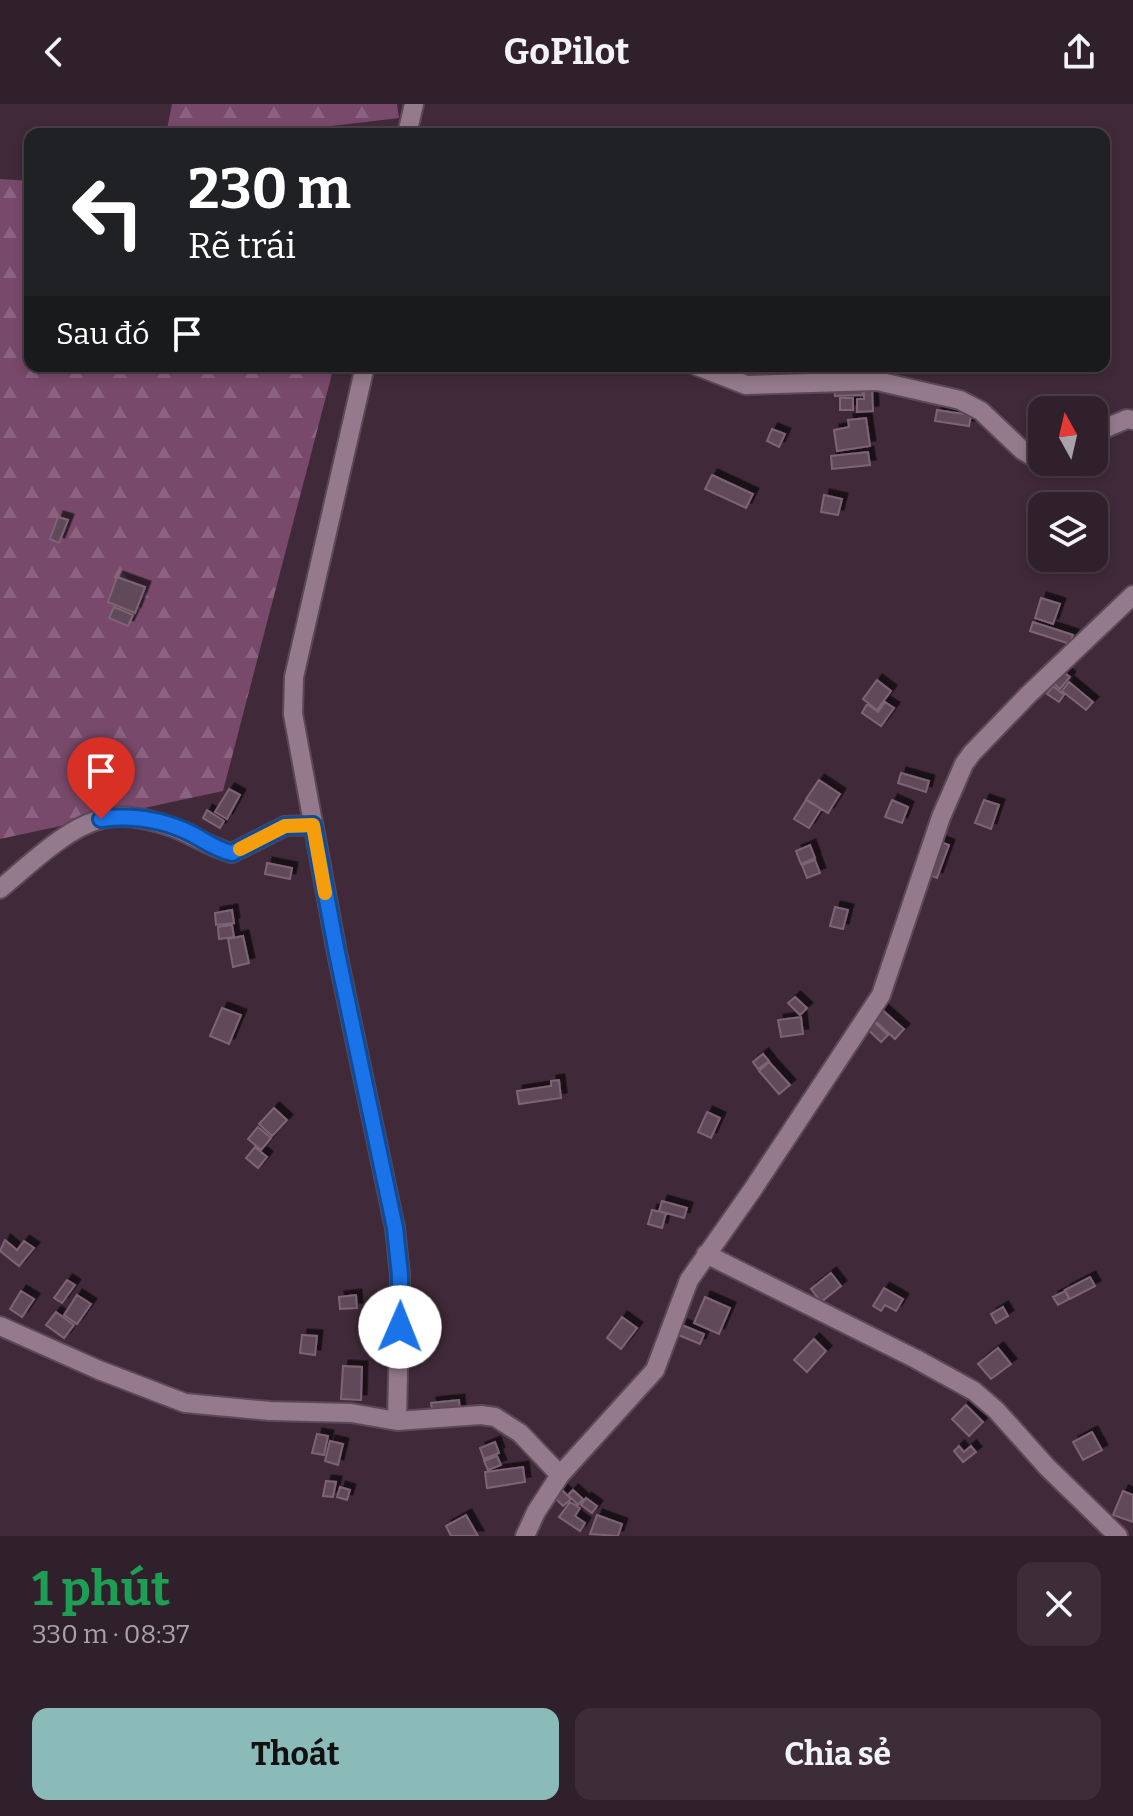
<!DOCTYPE html>
<html lang="vi">
<head>
<meta charset="utf-8">
<style>
	:root { --surface:#30202b; --page:#3c2d37; --text:#f1f3f6; --muted:#a8a3a9; --line:#4b3e47; --accent:#8bbbb9 }
	body { margin:0; font-family:Bitter,serif; background:var(--page); color:var(--text); height:100vh; display:flex; flex-direction:column; font-size:30px; white-space:nowrap }
	* { box-sizing:border-box; margin:0 }
	p { font-size:26px; color:var(--muted) }
	.icon { flex:none; width:44px; height:44px; fill:none; stroke:currentColor; stroke-width:2; stroke-linecap:round; stroke-linejoin:round }
	.map { position:relative; height:1432px; overflow:hidden }
	.side { display:flex; flex-direction:column; background:var(--surface); flex:1 }
	.side>* { flex:none }
	.hud { position:absolute; left:24px; top:24px; width:1086px; height:244px; border-radius:16px; box-shadow:0 4px 12px #0003,0 0 0 2px var(--line); background:#202124; color:#fff; overflow:hidden }
	.needle { width:52px; rotate:352deg }
	.controls { position:absolute; left:1028px; top:292px; display:grid; gap:16px }
	.controls a { display:grid; place-items:center; width:80px; height:80px; border-radius:16px; background:var(--surface); box-shadow:0 4px 12px #0003,0 0 0 2px var(--line); font-size:40px }
	.pin { position:absolute; display:grid; place-items:center; width:68px; height:68px; color:#fff; margin:-82px -34px; border-radius:50% 50% 50% 0; rotate:-45deg; box-shadow:0 0 8px #0007 }
	.pin .icon { rotate:45deg }
	.me { position:absolute; width:88px; margin:-44px; rotate:1deg; stroke-linejoin:round; filter:drop-shadow(0 0 6px #0008) }
	.turn { display:flex; align-items:center; gap:28px; height:168px; padding:0 32px; font-size:36px }
	.turn .icon { width:104px; height:104px; stroke-width:2.5 }
	.turn b { display:block; font-size:56px; line-height:68px }
	.then { display:flex; align-items:center; height:76px; padding:0 32px; background:#0003; gap:16px; font-size:30px }
	.round { display:grid; place-items:center; flex:none; width:84px; height:84px; border-radius:16px; background:var(--page) }
	.summary { display:flex; align-items:center; justify-content:space-between; height:136px; padding:0 32px }
	h1 { font-size:48px; font-weight:700; line-height:60px; color:#1e9e55 }
	.action { display:flex; gap:16px; margin-top:auto; padding:16px 32px }
	.action a { flex:1; height:92px; border-radius:16px; background:var(--accent); color:#111; font-size:32px; font-weight:700; line-height:92px; text-align:center }
	.action a+a { background:var(--page); color:var(--text) }
	header { display:flex; justify-content:space-between; align-items:center; height:104px; padding:0 32px; background:var(--surface); font-size:36px; font-weight:700 }
	.map>svg:first-child { display:block }
	.forest { fill:url(#forest-firs) }
	.building { fill:#614959; stroke:#7d6475; stroke-width:2; filter:url(#shadow) }
	.lines { fill:none; stroke-linecap:round; stroke-linejoin:round }
	.minor-casing { stroke:#5b4956; stroke-width:22 }
	.minor { stroke:#947a8c; stroke-width:18 }
	.route-casing { stroke:#114b97; stroke-width:20 }
	.route { stroke:#1a73e8; stroke-width:14 }
	.slow { stroke:#f59e0b; stroke-width:14 }
</style>
</head>
<body>
<header><svg class="icon" aria-label="back" viewBox="0 0 24 24"><path d="M15 5l-7 7 7 7"/></svg>GoPilot<svg class="icon" aria-label="share" viewBox="0 0 24 24"><path d="M12 15V3M7 8l5-5 5 5M5 13v7h14v-7"/></svg></header>
<div class="map">
<svg width="1133" height="1432" viewBox="0 0 1133 1432">
	<defs>
		<pattern id="forest-firs" width="22" height="20" patternUnits="userSpaceOnUse" patternTransform="scale(2)"><rect width="22" height="20" fill="#78496a"/><path d="M5 1l3.5 6h-7zM16 11l3.5 6h-7z" fill="#8b627f"/></pattern>
		<filter id="shadow"><feDropShadow dx="5.5" dy="-5.5" stdDeviation="0" flood-color="#0009"/></filter>
	</defs>
	<rect width="100%" height="100%" fill="#402a39"/>
	<path class="forest" d="M 172,0 L 397,0 L 399,14 L 264,30 L 166,30 Z
		M 0,75 L 30,77 L 30,262 L 334,262 L 223,687 L 0,735 Z"/>
	<path class="building" d="M 862,281 L 863,291 L 835,292 L 834,282 Z
		M 864,283 L 872,283 L 873,307 L 857,308 L 857,295 L 864,295 Z
		M 840,294 L 853,294 L 853,306 L 840,306 Z
		M 937,306 L 971,311 L 969,322 L 935,317 Z
		M 866,314 L 870,342 L 837,347 L 834,326 L 849,323 L 848,316 Z
		M 772,325 L 785,330 L 779,343 L 767,337 Z
		M 868,348 L 870,361 L 832,365 L 831,352 Z
		M 712,371 L 753,390 L 746,404 L 705,385 Z
		M 824,391 L 842,395 L 838,411 L 821,408 Z
		M 58,413 L 68,416 L 59,439 L 50,435 Z
		M 117,473 L 145,483 L 135,509 L 108,498 Z
		M 1041,494 L 1060,500 L 1053,520 L 1035,514 Z
		M 114,503 L 133,511 L 128,522 L 109,514 Z
		M 1033,518 L 1073,531 L 1070,540 L 1030,527 Z
		M 1061,566 L 1070,573 L 1060,585 L 1051,577 Z
		M 877,576 L 891,587 L 877,606 L 863,595 Z
		M 1069,578 L 1093,598 L 1086,606 L 1062,587 Z
		M 1053,582 L 1064,591 L 1059,598 L 1047,590 Z
		M 885,598 L 894,604 L 881,622 L 862,609 L 867,600 L 878,608 Z
		M 901,669 L 929,677 L 926,688 L 898,679 Z
		M 819,676 L 840,690 L 828,709 L 806,695 Z
		M 229,685 L 240,691 L 227,715 L 215,708 Z
		M 806,696 L 821,705 L 809,724 L 794,715 Z
		M 892,696 L 908,703 L 902,719 L 885,713 Z
		M 984,696 L 999,701 L 991,725 L 975,719 Z
		M 207,706 L 224,717 L 220,724 L 203,714 Z
		M 935,736 L 949,741 L 937,774 L 923,769 Z
		M 810,741 L 815,754 L 801,760 L 796,747 Z
		M 815,756 L 820,769 L 807,774 L 802,761 Z
		M 267,759 L 292,764 L 290,775 L 265,770 Z
		M 835,803 L 848,806 L 843,825 L 830,822 Z
		M 232,806 L 234,819 L 216,821 L 215,809 Z
		M 232,821 L 234,833 L 219,835 L 218,823 Z
		M 243,832 L 249,859 L 233,863 L 228,835 Z
		M 795,893 L 807,904 L 800,911 L 788,899 Z
		M 879,903 L 904,925 L 895,935 L 871,913 Z
		M 222,904 L 241,911 L 229,940 L 210,932 Z
		M 801,913 L 803,930 L 781,933 L 778,916 Z
		M 870,914 L 888,931 L 881,938 L 863,921 Z
		M 763,950 L 769,957 L 758,965 L 753,958 Z
		M 769,958 L 790,981 L 779,990 L 759,967 Z
		M 559,976 L 561,994 L 519,1000 L 517,987 L 551,982 L 551,977 Z
		M 274,1004 L 287,1016 L 272,1032 L 259,1020 Z
		M 707,1008 L 720,1014 L 711,1034 L 698,1028 Z
		M 258,1023 L 271,1034 L 261,1046 L 248,1035 Z
		M 255,1043 L 267,1053 L 258,1064 L 246,1054 Z
		M 662,1097 L 687,1104 L 684,1114 L 659,1107 Z
		M 652,1106 L 666,1109 L 662,1124 L 648,1120 Z
		M 5,1136 L 17,1146 L 24,1137 L 34,1144 L 19,1162 L 0,1147 Z
		M 831,1169 L 841,1182 L 821,1198 L 811,1185 Z
		M 1090,1173 L 1095,1182 L 1070,1195 L 1065,1186 Z
		M 67,1176 L 75,1181 L 62,1199 L 54,1194 Z
		M 884,1184 L 903,1195 L 896,1207 L 885,1201 L 881,1207 L 873,1202 Z
		M 21,1187 L 34,1195 L 22,1213 L 10,1205 Z
		M 1065,1187 L 1069,1195 L 1058,1201 L 1053,1193 Z
		M 77,1191 L 91,1200 L 77,1220 L 64,1211 Z
		M 356,1191 L 357,1204 L 340,1205 L 339,1193 Z
		M 705,1193 L 730,1204 L 719,1230 L 694,1219 Z
		M 1003,1203 L 1008,1212 L 996,1219 L 991,1210 Z
		M 56,1208 L 74,1221 L 64,1234 L 46,1221 Z
		M 622,1213 L 637,1224 L 621,1245 L 607,1234 Z
		M 682,1221 L 704,1230 L 700,1240 L 678,1231 Z
		M 302,1231 L 317,1232 L 315,1251 L 300,1249 Z
		M 814,1235 L 826,1247 L 807,1268 L 794,1256 Z
		M 998,1244 L 1011,1260 L 991,1275 L 978,1260 Z
		M 343,1262 L 362,1263 L 361,1296 L 341,1295 Z
		M 459,1296 L 460,1308 L 433,1311 L 431,1299 Z
		M 966,1301 L 983,1318 L 969,1332 L 952,1315 Z
		M 1092,1328 L 1102,1346 L 1083,1356 L 1073,1338 Z
		M 317,1330 L 328,1332 L 324,1351 L 312,1349 Z
		M 330,1337 L 343,1340 L 338,1361 L 325,1357 Z
		M 495,1338 L 499,1349 L 484,1355 L 480,1344 Z
		M 959,1342 L 964,1348 L 971,1342 L 976,1348 L 963,1358 L 954,1347 Z
		M 497,1352 L 501,1361 L 488,1366 L 484,1357 Z
		M 523,1363 L 525,1378 L 487,1384 L 485,1368 Z
		M 326,1377 L 336,1378 L 333,1393 L 323,1392 Z
		M 340,1383 L 350,1386 L 347,1396 L 337,1393 Z
		M 562,1386 L 571,1395 L 563,1402 L 555,1394 Z
		M 573,1386 L 583,1395 L 578,1401 L 568,1391 Z
		M 1123,1387 L 1133,1391 L 1133,1418 L 1113,1411 Z
		M 586,1394 L 597,1402 L 592,1409 L 581,1401 Z
		M 570,1398 L 580,1404 L 575,1412 L 585,1419 L 580,1427 L 559,1413 Z
		M 466,1411 L 478,1432 L 451,1432 L 446,1422 Z
		M 597,1411 L 622,1420 L 618,1432 L 590,1430 Z"/>
	<g class="lines">
		<defs>
			<path id="minor" d="M 407,30 L 414,0
				M 365,262 L 294,573 L 293,610 L 337,849 L 395,1124 L 400,1171 L 397,1317
				M 697,262 L 746,281 L 877,277 L 960,296 L 981,307 L 1022,346 L 1042,358
				M 1094,329 L 1127,315 L 1133,316
				M 0,785 C 28,762 67,723 102,715 C 124,709 148,715 169,722 C 191,729 210,744 232,749 L 285,722 L 313,721
				M 706,1150 L 916,1255 L 974,1287 L 996,1306 L 1047,1363 L 1118,1432
				M 0,1222 L 99,1266 L 185,1299 L 270,1307 L 351,1309 L 397,1317 L 481,1311 L 495,1313 L 520,1329 L 560,1371
				M 525,1432 L 536,1408 L 560,1371 L 655,1266 L 689,1176 L 753,1085 L 881,891 L 941,713 L 964,660 L 972,649 L 1028,591 L 1133,491"/>
		</defs>
		<use href="#minor" class="minor-casing"/>
		<use href="#minor" class="minor"/>
	</g>
	<g class="lines">
		<defs>
			<path id="route" d="M 101,715 C 132,711 164,716 192,730 C 205,737 217,746 232,749 L 285,722 L 313,721 L 337,849 L 395,1124 L 400,1171 L 400,1223"/>
		</defs>
		<use href="#route" class="route-casing"/>
		<use href="#route" class="route"/>
		<path class="slow" d="M 240,745 L 285,722 L 313,721 L 325,789"/>
	</g>
</svg>
<div class="controls">
<a><svg class="needle" viewBox="-14 -14 28 28"><path d="M0-13l5 13h-10z" fill="#e53935"/><path d="M0 13l5-13h-10z" fill="#a8a3a9"/></svg></a>
<a><svg class="icon" aria-label="layers" viewBox="0 0 24 24"><path d="M12 4l9 5-9 5-9-5zM3 14l9 5 9-5"/></svg></a>
</div>
<div class="pin" style="left:101px;top:715px;background:#d93025"><svg class="icon" aria-label="arrive" viewBox="0 0 24 24"><path d="M6 21V4h12l-3 4 3 4H6"/></svg></div>
<svg class="me" style="left:400px;top:1223px" viewBox="-20 -20 40 40"><circle r="19" fill="#fff"/><path d="M0-13L10 11 0 6-10 11z" fill="#1a73e8"/></svg>
<div class="hud">
<div class="turn"><svg class="icon" aria-label="left" viewBox="0 0 24 24"><path d="M17 20v-9H6M10 6l-5 5 5 5"/></svg><div><b>230 m</b>Rẽ trái</div></div>
<div class="then">Sau đó<svg class="icon" aria-label="arrive" viewBox="0 0 24 24"><path d="M6 21V4h12l-3 4 3 4H6"/></svg></div>
</div>
</div>
<section class="side">
<div class="summary"><div><h1>1 phút</h1><p>330 m · 08:37</p></div><a class="round"><svg class="icon" aria-label="close" viewBox="0 0 24 24"><path d="M6 6l12 12M18 6L6 18"/></svg></a></div>
<div class="action"><a>Thoát</a><a>Chia sẻ</a></div>
</section>
</body>
</html>
